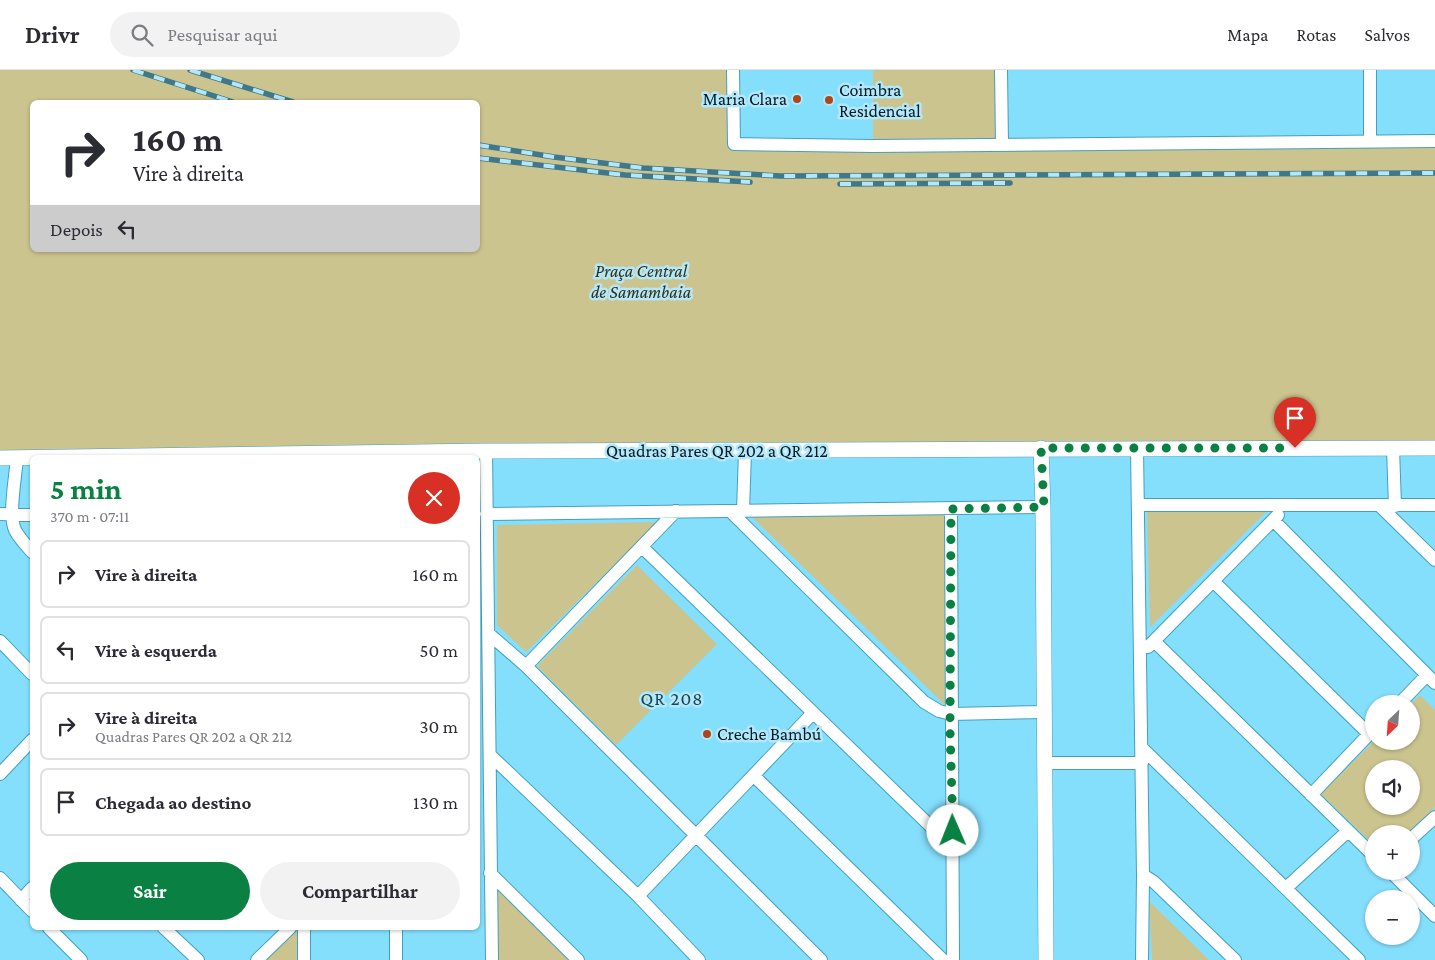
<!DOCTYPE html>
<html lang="pt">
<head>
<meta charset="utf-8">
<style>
	:root { --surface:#fff; --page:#f2f2f3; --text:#2b2b33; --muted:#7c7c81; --line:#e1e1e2; --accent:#0b8043 }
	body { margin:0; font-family:"Crimson Pro",serif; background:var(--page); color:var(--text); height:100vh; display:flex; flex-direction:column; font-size:19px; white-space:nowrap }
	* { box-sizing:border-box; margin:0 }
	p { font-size:16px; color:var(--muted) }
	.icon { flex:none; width:28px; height:28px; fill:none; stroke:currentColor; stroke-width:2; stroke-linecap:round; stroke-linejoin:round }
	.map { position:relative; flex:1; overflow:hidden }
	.drawer { position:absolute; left:30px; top:385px; width:450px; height:475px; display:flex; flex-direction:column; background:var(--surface); border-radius:8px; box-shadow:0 1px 4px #0004 }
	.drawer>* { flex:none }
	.banner { position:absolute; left:30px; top:30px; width:450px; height:152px; border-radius:8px; box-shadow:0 1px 4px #0004; background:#fff; color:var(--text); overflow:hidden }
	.needle { width:32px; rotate:205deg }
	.controls { position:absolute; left:1365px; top:625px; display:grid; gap:10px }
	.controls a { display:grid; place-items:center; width:55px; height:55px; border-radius:50%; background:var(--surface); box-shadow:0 1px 4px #0004; font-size:25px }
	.pin { position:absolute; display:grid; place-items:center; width:42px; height:42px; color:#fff; margin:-51px -21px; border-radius:50% 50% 50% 0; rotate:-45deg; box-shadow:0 0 5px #0007 }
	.pin .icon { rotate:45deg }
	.me { position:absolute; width:55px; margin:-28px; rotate:359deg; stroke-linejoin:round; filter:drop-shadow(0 0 4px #0008) }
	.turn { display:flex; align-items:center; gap:18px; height:105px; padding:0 20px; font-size:22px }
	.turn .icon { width:65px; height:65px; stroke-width:2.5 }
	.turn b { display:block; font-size:35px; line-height:42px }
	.then { display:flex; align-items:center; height:48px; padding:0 20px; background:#0003; gap:10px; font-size:19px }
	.round { display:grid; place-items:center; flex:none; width:52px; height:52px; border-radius:26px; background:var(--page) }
	.summary { display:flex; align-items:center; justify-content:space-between; height:85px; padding:0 20px }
	h1 { font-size:30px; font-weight:700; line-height:38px; color:var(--accent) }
	.action { display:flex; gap:10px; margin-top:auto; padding:10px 20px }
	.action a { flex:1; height:58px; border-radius:30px; background:var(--accent); color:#fff; font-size:20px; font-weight:700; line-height:58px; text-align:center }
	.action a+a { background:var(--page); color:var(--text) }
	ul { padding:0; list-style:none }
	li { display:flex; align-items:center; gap:15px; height:68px; margin:0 10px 8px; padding:0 10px; border:2px solid var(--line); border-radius:8px }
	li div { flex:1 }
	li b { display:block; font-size:19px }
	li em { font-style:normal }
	header { display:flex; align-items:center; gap:30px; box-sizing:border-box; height:70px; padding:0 25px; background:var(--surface); border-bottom:1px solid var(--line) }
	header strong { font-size:24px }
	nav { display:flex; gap:28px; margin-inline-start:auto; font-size:18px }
	.search { width:350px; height:45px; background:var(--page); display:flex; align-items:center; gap:12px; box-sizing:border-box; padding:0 18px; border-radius:28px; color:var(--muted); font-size:19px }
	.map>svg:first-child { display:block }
	.green { fill:#cbc48e; fill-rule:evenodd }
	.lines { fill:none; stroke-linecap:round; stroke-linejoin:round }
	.minor-casing { stroke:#43a0bd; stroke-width:14 }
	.tertiary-casing { stroke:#43a0bd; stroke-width:16 }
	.minor { stroke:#fff; stroke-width:12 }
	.tertiary { stroke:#fff; stroke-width:15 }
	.rail-casing { stroke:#3e788a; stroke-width:5.5 }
	.rail { stroke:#b3e7f9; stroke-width:4; stroke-dasharray:11; stroke-linecap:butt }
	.route { stroke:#0b8043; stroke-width:9; stroke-dasharray:0 16.2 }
	.poi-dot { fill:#ac471a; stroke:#b3e7f9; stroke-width:2 }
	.labels { text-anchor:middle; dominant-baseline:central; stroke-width:5; stroke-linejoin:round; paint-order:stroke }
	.poi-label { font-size:18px; fill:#001c24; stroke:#b3e7f9; text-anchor:start }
	.park-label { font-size:18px; font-style:italic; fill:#332f10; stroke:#b3e7f9 }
	.street-label { font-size:18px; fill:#001c24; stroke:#b3e7f9 }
	.neighbourhood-label { font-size:19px; letter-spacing:1px; fill:#144756; stroke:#b3e7f9 }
</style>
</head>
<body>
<header>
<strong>Drivr</strong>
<div class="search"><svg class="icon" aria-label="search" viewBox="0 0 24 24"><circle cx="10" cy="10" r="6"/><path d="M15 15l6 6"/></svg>Pesquisar aqui</div>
<nav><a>Mapa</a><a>Rotas</a><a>Salvos</a></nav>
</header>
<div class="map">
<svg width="1435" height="890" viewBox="0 0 1435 890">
	<rect width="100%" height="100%" fill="#84dffd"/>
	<path class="green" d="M 0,0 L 733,0 L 734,74 L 873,75 L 873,0 L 1001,0 L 1002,74 L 1435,70 L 1435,373 L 0,387 ZM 32,32 L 478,32 L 478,180 L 32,180 Z
		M 1147,441 L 1266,442 L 1150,557 Z
		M 944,442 L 946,636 L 750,445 Z
		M 658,452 L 526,582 L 497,555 L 497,455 Z
		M 637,495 L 717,574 L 616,675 L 537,596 Z
		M 1420,625 L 1435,640 L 1435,737 L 1409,764 L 1374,764 L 1374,775 L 1321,724 L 1374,671 L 1411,671 L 1411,634 ZM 1374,699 L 1411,699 L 1411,736 L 1374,736 Z
		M 489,799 L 583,890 L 491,890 Z
		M 1149,831 L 1209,890 L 1152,890 Z
		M 292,858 L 302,858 L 301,890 L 260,890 Z"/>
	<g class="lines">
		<defs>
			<path id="minor" d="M 733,0 L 734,74 L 873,76 L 1435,71
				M 1001,0 L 1002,74
				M 1370,72 L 1370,0
				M 1137,378 L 1143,805 L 1142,890
				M 1393,378 L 1395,436
				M 486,381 L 492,890
				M 17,387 C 16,405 8,444 15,460 C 19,468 26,475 32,482
				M 1138,435 L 1435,435
				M 1381,437 L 1435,490
				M 951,439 L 953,890
				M 730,441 L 924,632 L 939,641 L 951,644 L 1045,642
				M 743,441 L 745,382
				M 0,444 L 32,445
				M 486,444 L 1043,437
				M 1273,450 L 1435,613
				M 642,477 L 953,778
				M 1213,511 L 1369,664
				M 489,564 L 526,596 L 821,890
				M 0,571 L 32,604
				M 1154,571 L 1374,786
				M 1148,577 L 1278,445
				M 526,596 L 676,441
				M 1399,634 L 1427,605
				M 1142,678 L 1359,890
				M 490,685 L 638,826 L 699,890
				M 1045,693 L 1142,693
				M 0,704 L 32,670
				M 754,706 L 943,890
				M 1311,725 L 1374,659
				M 1411,769 L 1435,747
				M 1390,801 L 1435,846
				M 490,803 L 578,890
				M 1143,805 L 1154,812 L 1235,890
				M 0,808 L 32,841
				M 1286,818 L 1348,761
				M 638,826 L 812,644
				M 21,830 L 32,818
				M 49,858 L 81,890
				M 164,858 L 198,890
				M 304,858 L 304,890
				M 396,858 L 396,890
				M 257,890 L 290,858"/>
			<path id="tertiary" d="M 1041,378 L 1043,437 L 1046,890
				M 0,388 L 486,381 L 1435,378"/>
		</defs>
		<use href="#minor" class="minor-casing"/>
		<use href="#tertiary" class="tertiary-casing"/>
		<use href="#minor" class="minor"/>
		<use href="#tertiary" class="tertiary"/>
		<defs>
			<path id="rail" d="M 133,0 L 233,32
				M 190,0 L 293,32
				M 478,75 L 554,87 L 643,98 L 780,106 L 1435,103
				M 478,88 L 625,105 L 750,112
				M 840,114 L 1010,113"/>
		</defs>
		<use href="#rail" class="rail-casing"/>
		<use href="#rail" class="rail"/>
	</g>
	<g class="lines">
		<path class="route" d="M 953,761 L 950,658 L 951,439 L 1044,437 L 1041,378 L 1295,378"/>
	</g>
	<g class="poi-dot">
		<circle cx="797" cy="29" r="5"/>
		<circle cx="829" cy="30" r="5"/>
		<circle cx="707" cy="664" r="5"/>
	</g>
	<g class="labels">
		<g class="poi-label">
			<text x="839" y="20">Coimbra<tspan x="839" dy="21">Residencial</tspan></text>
			<text x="787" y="29" text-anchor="end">Maria Clara</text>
			<text x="717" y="664">Creche Bambú</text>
		</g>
		<g class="park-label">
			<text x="641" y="201">Praça Central<tspan x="641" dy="21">de Samambaia</tspan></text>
		</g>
		<g class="street-label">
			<text x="717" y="381">Quadras Pares QR 202 a QR 212</text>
		</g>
		<g class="neighbourhood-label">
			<text x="672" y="628">QR 208</text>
		</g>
	</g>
</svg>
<div class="controls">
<a><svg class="needle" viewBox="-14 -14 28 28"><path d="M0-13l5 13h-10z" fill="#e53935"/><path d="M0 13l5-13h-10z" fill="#7c7c81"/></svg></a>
<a><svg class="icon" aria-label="sound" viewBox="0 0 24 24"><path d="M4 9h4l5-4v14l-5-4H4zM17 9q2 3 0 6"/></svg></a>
<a>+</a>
<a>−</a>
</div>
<div class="pin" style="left:1295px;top:378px;background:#d93025"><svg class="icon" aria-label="arrive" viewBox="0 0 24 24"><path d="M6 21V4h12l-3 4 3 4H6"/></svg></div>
<svg class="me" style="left:953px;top:761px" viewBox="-20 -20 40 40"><circle r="19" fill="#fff"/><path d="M0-13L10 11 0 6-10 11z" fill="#0b8043"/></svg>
<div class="banner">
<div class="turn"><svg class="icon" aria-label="right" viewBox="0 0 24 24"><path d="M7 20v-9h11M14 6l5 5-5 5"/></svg><div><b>160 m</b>Vire à direita</div></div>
<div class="then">Depois<svg class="icon" aria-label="left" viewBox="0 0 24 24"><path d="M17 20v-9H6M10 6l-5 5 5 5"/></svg></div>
</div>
<section class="drawer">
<div class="summary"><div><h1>5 min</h1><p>370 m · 07:11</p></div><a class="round" style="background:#d93025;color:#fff"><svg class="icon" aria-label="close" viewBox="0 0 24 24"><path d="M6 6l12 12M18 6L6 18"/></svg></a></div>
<ul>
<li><svg class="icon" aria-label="right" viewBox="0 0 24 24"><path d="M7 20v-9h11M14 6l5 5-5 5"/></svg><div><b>Vire à direita</b></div><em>160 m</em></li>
<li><svg class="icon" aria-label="left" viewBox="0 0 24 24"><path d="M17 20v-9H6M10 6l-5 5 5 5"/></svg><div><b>Vire à esquerda</b></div><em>50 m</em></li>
<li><svg class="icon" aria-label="right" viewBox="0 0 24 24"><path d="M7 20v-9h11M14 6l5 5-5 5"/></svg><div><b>Vire à direita</b><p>Quadras Pares QR 202 a QR 212</p></div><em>30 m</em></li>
<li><svg class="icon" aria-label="arrive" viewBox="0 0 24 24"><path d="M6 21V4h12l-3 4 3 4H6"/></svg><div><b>Chegada ao destino</b></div><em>130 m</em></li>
</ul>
<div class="action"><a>Sair</a><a>Compartilhar</a></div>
</section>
</div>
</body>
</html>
